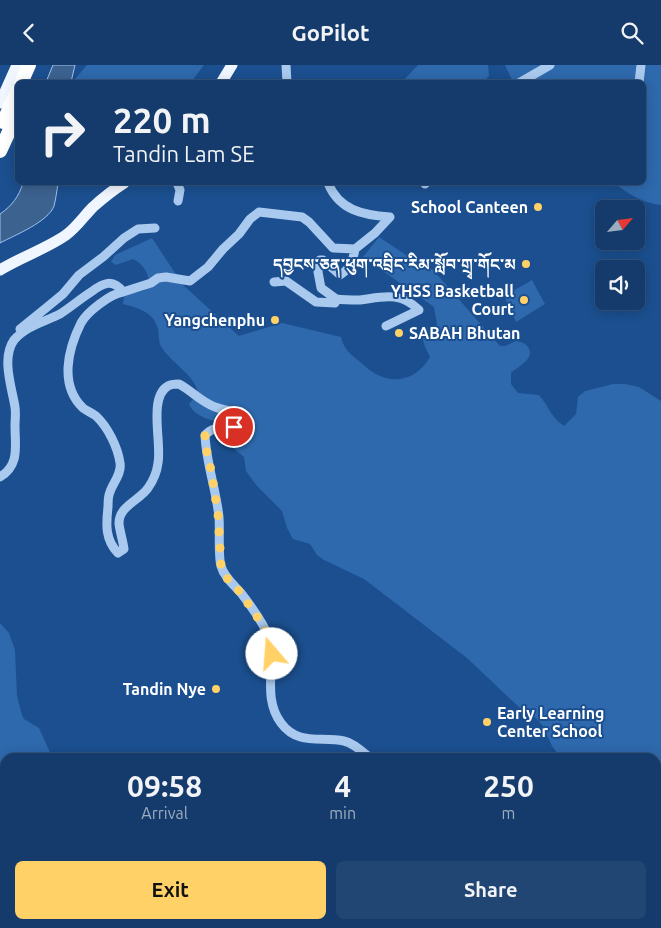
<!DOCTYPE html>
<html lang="en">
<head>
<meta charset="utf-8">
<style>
	:root { --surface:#143b6b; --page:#214673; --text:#f1f3f6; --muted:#9dadc1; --line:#33557e; --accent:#ffd166 }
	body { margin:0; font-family:Ubuntu,"Noto Serif Tibetan",sans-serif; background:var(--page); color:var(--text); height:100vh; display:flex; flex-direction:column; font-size:19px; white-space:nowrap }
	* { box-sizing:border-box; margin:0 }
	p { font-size:16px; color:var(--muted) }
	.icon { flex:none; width:28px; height:28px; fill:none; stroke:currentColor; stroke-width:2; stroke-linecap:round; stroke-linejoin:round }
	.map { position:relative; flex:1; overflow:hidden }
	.sheet { position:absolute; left:0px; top:688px; width:661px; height:176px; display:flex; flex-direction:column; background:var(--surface); border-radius:15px 15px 0 0; box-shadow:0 2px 12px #0003,0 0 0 1px var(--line) }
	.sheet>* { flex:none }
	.top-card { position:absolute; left:15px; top:15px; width:631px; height:105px; border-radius:8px; box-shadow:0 2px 12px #0003,0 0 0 1px var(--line); background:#143b6b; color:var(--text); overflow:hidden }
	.needle { width:32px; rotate:62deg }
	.controls { position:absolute; left:595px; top:135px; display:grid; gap:10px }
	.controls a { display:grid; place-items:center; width:50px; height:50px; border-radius:8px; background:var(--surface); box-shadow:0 2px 12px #0003,0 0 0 1px var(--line); font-size:25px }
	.pin { position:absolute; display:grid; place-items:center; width:42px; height:42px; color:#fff; margin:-21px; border:2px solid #fff; border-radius:50%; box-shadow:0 1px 5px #0007 }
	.me { position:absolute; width:55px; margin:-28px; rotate:342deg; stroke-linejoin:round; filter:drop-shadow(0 0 4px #0008) }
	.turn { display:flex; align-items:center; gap:18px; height:105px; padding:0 15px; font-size:22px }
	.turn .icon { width:65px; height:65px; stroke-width:2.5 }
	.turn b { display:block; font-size:35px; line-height:42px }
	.eta { display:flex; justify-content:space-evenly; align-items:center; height:85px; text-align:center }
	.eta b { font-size:30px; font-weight:700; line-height:35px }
	.cta { display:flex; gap:10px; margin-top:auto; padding:10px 15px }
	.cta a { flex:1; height:58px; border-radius:8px; background:var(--accent); color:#111; font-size:20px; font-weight:700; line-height:58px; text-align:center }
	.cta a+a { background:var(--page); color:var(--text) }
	header { display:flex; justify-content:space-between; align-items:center; height:65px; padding:0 15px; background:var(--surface); font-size:22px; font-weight:700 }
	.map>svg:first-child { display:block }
	.green { fill:#2e69ad }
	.water { fill:#3c6290; stroke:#9cc4f0 }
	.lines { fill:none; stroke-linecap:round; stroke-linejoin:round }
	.minor { stroke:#a9c9ee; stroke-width:9 }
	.major { stroke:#f0f6ff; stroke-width:11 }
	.highway { stroke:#fff; stroke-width:14 }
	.route { stroke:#ffd166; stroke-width:9; stroke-dasharray:0 16.2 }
	.poi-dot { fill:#ffd166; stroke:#1b4f8f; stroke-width:2 }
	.labels { text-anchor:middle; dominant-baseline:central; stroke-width:4; stroke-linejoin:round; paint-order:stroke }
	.poi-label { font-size:16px; font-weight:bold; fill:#fff; stroke:#1b4f8f; text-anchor:end }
</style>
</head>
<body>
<header><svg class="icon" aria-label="back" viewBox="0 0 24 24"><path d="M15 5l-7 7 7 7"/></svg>GoPilot<svg class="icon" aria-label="search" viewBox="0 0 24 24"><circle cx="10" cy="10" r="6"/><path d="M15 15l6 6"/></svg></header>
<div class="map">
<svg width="661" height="863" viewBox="0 0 661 863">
	<rect width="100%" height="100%" fill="#1b4f8f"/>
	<path class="green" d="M 87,0 L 204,0 L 191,17 L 75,17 L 75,14 Z
		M 418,0 L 488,0 L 489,11 L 483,17 L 402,17 Z
		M 505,0 L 661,0 L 661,140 C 642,138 629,129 614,118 L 644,118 L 644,18 L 513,17 Z
		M 379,172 L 412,194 L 433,205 L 500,281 L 505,281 L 516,276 C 521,277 525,278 528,282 C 536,294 517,302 511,308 L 511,319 L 518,328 L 539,330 C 548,340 552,354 564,361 L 576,349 L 578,332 L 585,326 L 613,319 L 625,319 L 639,322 L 661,336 L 661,863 L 587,863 C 600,857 617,857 631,860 L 631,859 L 656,859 L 656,692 L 560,692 L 552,681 L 543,661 L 537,654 L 522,645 L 467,593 L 364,514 L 324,495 L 317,490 L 310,479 L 293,474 L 287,463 L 282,446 L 257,421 L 246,406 L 244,392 L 225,376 L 218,357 C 207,354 193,350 189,339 L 194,333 L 199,333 C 197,310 174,301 162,283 C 158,277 159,270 158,264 C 154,247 138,243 123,239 L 124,232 C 132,227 141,228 149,223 C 150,211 145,200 133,194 L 116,200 L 111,197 L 115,190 L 152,173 L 183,220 L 239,271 L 282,258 L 341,272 C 343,283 351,290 359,296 C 364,300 369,305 374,308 C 396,321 418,313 430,292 C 426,284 422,278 423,268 L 437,260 L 434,242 L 363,192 Z
		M 532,215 L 545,239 L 516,257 L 504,231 Z
		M 0,558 L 9,568 L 15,585 L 17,631 L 22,650 L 24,654 L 39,663 L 52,692 L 5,692 L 5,859 L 140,859 L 145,863 L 0,863 Z
		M 372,859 L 556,859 L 562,863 L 372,863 Z"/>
	<path class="water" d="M 53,0 L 75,0 L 71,17 L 46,17 Z
		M 23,118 L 58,118 C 57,125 56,133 54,141 C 48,157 15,170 0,178 L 0,149 C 12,141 19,131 23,118 Z"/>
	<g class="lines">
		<path class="minor" d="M 286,0 L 287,18
			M 519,18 L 550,0
			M 639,18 L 641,0
			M 177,118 L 180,125 L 178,136
			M 425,119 L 426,118
			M 274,217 L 286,216 L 316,237 L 335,238 L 336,234 L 321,223 L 318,207 L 320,195 L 323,195 L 340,210 C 350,204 353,196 355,184 L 375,168 L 390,152 C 362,150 339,145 328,118
			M 123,227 L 151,218 L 158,213 L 166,212 L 190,216 L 208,202 L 223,184 L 239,169 L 250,154 L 259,147 L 302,152 L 309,157 L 333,183 L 355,184
			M 336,234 C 344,235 352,235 360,235 C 383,232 400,226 419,245 L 386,261
			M 20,264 L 46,243 L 63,229 L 79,210 L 103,192 L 124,173 L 138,164 L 155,163
			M 0,412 C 20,400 15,381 15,361 C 15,355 16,348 15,342 C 12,323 1,293 14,275 C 26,261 44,257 60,249 C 71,242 80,234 91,227 C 103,218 113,213 123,227 C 110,229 87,247 81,258 C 68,284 59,320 83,343 C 87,346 92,348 96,351 C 108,362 118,383 120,398 C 122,408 113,418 110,427 C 108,431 108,437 108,442 C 106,459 105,475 118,488 L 124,484 C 123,476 119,463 119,458 C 119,441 140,435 148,423 C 153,416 157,406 158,398 C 162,379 148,332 168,321 C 171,319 176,319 179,319 C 192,326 201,337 215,342 C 230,348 238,344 250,357 L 247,363 C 232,362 216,358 205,370 C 206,397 216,424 219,452 C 220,464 218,491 221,501 C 224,512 234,520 241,528 C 251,541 264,558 269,573 C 276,601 262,633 281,658 C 298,681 321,671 344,676 C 353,678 362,686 369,692
			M 656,857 L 661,863"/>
		<path class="major" d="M 221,18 L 232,0
			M 0,38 L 17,0
			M 0,205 C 21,192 46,184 66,170 C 77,162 84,151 93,142 C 103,133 113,125 124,118"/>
		<path class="highway" d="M 21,18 L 29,0
			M 3,57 L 18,25
			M 0,86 L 18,47"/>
	</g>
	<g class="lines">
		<path class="route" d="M 234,362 C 222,361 213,360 205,370 L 206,383 L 211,405 L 218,449 L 221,500 L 228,515 L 240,527 L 260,556 L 268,571 L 272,589"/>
	</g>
	<g class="poi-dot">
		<circle cx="538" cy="142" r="5"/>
		<circle cx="526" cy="199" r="5"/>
		<circle cx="524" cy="235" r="5"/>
		<circle cx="275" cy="255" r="5"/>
		<circle cx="399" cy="268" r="5"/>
		<circle cx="216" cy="624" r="5"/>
		<circle cx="487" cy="657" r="5"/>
	</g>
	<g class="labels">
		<g class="poi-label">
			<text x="528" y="142">School Canteen</text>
			<text x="516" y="199">དབྱངས་ཅན་ཕུག་འབྲིང་རིམ་སློབ་གྲྭ་གོང་མ</text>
			<text x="514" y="226">YHSS Basketball<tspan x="514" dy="18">Court</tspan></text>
			<text x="265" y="255">Yangchenphu</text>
			<text x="409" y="268" text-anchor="start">SABAH Bhutan</text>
			<text x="206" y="624">Tandin Nye</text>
			<text x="497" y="648" text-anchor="start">Early Learning<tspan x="497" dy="18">Center School</tspan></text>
		</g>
	</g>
</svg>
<div class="controls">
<a><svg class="needle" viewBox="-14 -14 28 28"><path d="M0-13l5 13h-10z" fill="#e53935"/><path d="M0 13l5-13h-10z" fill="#9dadc1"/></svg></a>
<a><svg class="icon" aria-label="sound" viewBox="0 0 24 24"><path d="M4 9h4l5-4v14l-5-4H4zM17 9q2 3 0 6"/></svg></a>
</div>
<div class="pin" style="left:234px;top:362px;background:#d93025"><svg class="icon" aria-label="arrive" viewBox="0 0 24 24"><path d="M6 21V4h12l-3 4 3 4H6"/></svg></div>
<svg class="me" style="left:272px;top:589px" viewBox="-20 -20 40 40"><circle r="19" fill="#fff"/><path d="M0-13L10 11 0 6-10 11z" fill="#ffd166"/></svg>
<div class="top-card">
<div class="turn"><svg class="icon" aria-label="right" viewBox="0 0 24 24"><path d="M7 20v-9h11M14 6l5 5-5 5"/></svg><div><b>220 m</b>Tandin Lam SE</div></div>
</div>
<section class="sheet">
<div class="eta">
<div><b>09:58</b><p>Arrival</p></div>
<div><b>4</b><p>min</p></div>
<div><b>250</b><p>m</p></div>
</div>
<div class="cta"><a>Exit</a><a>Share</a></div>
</section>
</div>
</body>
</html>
